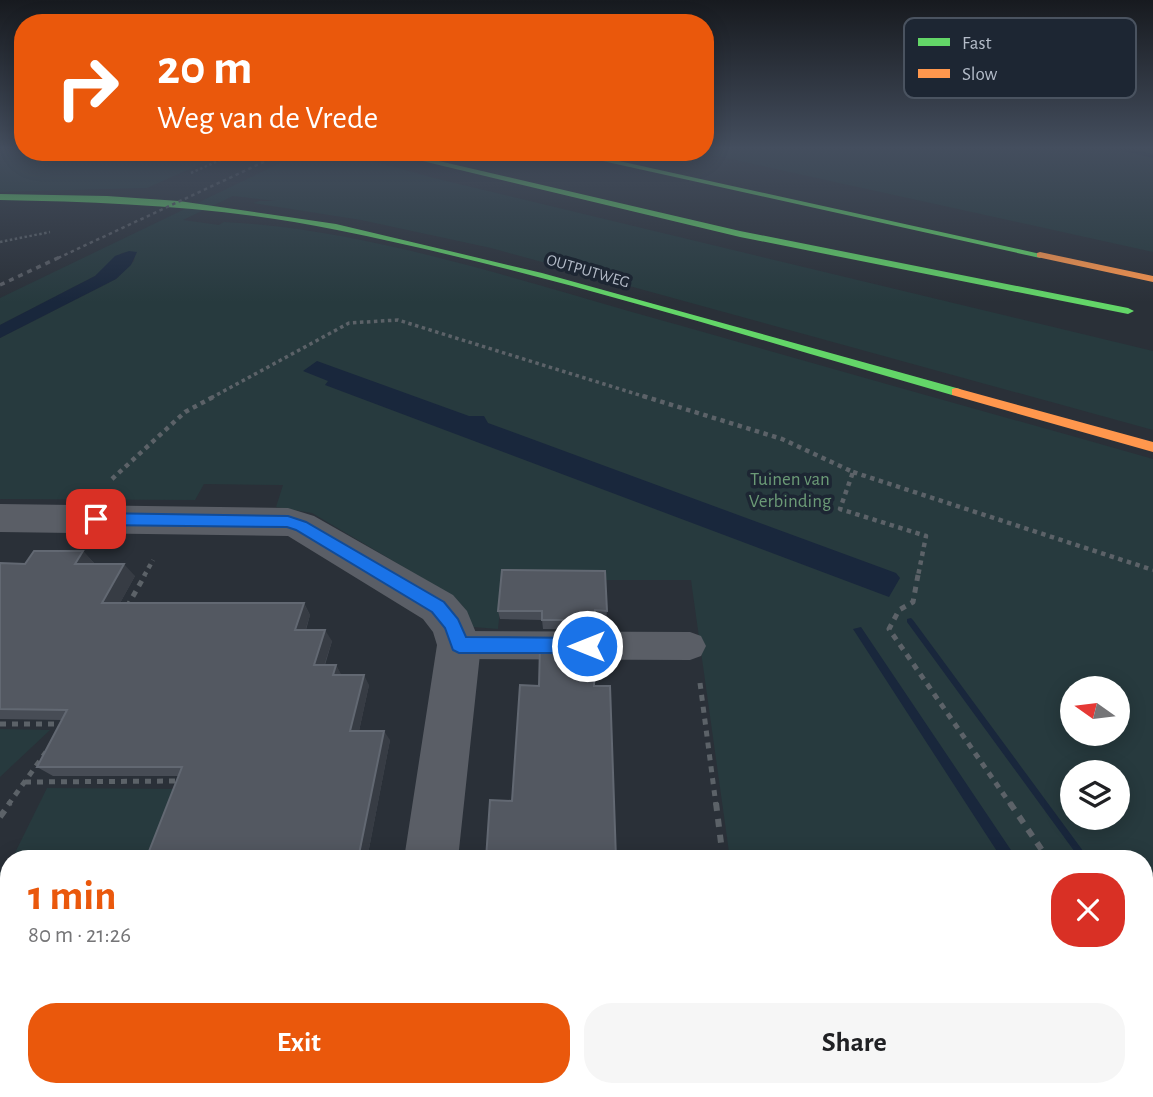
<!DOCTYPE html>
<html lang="en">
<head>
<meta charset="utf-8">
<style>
	:root { --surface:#fff; --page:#f6f6f6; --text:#202124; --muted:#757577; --accent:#ea580c }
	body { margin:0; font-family:"Alegreya Sans",sans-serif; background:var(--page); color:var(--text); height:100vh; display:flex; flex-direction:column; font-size:26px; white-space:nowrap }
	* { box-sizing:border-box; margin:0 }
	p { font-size:23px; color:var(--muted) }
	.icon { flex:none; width:38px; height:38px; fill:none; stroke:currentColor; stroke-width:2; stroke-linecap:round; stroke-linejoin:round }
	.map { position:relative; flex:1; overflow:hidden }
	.panel { position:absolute; left:0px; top:850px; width:1153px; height:247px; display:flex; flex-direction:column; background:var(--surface); border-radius:28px 28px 0 0; box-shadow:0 4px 18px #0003 }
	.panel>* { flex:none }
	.guide { position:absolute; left:14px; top:14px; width:700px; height:147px; border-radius:28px; box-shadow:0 4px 18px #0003; background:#ea580c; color:#fff; overflow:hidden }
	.needle { width:46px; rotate:284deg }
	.fabs { position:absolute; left:1060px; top:676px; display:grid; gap:14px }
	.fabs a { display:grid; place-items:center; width:70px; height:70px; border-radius:50%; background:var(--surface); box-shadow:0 4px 18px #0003; font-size:35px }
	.pin { position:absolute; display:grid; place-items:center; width:60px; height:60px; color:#fff; margin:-30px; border-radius:14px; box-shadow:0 4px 10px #0006 }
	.me { position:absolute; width:77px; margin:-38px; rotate:270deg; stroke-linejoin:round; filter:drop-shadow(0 0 5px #0008) }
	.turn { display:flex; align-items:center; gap:24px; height:147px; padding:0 28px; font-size:32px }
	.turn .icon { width:91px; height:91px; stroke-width:2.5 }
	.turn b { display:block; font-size:49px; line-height:60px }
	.round { display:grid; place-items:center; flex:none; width:74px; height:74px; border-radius:28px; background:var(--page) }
	.summary { display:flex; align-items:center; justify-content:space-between; height:119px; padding:0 28px }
	h1 { font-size:42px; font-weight:700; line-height:52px; color:var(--accent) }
	.action { display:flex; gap:14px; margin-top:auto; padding:14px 28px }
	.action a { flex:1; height:80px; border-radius:28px; background:var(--accent); color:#fff; font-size:28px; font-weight:700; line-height:80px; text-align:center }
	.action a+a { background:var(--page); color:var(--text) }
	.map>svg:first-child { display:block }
	.green { fill:#273a3e; fill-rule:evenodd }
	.water { fill:#19273c }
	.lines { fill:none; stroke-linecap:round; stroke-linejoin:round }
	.stream { fill:#19273c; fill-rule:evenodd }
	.path-far4 { stroke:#5c6268; stroke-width:2.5; stroke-dasharray:2.5 2.5; stroke-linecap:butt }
	.path-far3 { stroke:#5c6268; stroke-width:3.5; stroke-dasharray:3.5 3.5; stroke-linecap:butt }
	.path-far2 { stroke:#5c6268; stroke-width:4.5; stroke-dasharray:4.5 4.5; stroke-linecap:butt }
	.path-far1 { stroke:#5c6268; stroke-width:5; stroke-dasharray:6 6; stroke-linecap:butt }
	.path { stroke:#5c6268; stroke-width:6; stroke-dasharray:8 8; stroke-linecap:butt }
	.lane { fill:#5a5e66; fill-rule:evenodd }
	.street { fill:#5a5e66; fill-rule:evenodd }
	.fast { fill:#63d668; fill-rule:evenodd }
	.slow { fill:#ff974d; fill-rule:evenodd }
	.rail-far1 { stroke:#595d64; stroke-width:2.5; stroke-dasharray:3.5 3.5; stroke-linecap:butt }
	.rail { stroke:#595d64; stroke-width:3.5; stroke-dasharray:5 5; stroke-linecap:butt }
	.wall { fill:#474c55 }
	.shaded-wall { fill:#373c44 }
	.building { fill:#535861; stroke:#626872; stroke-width:2 }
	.route { fill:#1a73e8; stroke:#114b97; stroke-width:2 }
	.labels { text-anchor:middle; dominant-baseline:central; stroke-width:7; stroke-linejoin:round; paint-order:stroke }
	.far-street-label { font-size:16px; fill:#b4bcc9; stroke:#1d2633 }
	.park-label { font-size:19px; fill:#6b9a76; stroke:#1d2633 }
	.key { fill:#1d2633; stroke:#4a5360; stroke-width:2 }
	.key-label { font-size:19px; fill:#b4bcc9 }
</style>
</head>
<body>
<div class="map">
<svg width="1153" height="1097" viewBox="0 0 1153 1097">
	<rect width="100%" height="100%" fill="#2a3038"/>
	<path class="green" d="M 0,148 L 23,148 L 23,152 L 228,152 L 147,188 L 0,192 Z
		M 705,148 L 1153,148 L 1153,252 L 699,152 L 705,152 Z
		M 303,152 L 325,152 L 342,157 L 347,154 L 438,179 L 1153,351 L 1153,430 L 491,248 L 361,220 L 253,203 L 259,201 L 276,201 L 233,196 L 183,220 L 219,225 L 224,222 C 356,228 504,275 632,312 C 806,361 979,410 1153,459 L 1153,986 L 1145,974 L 1144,859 L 730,859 L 691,580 L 503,580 L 498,629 L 473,627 L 462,605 L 446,592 L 312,513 L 276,507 L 283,485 L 204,484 L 195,500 L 0,499 L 0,338 L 116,279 L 134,261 L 135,252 L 122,253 L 95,276 L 0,325 L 0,298 ZM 1073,688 L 1118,688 L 1118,733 L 1073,733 ZM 1073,772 L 1118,772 L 1118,817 L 1073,817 Z
		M 0,729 L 50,730 L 0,777 Z
		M 47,788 L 177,789 L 148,859 L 12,859 Z
		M 9,863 L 9,965 L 0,964 L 0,872 Z"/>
	<path class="water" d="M 129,251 L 137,252 L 131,265 L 116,279 L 0,338 L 0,325 L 95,276 L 115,256 Z
		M 317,361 L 469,416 L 484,416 L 488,423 L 896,573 L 900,578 L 889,597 L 325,385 L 328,381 L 303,371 Z
		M 911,618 L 913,620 L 1089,859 L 1080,859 L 907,622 L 907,619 Z
		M 861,627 L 1017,859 L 1002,859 L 853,629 Z"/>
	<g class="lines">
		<path class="stream" d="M 1112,148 L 1127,148 L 1153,154 L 1153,158 Z"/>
		<path class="path-far4" d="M 191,173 L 238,152
			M 0,242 L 50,232"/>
		<path class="path-far3" d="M 211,398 L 349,323 L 398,320 L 649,398"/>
		<path class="path-far2" d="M 643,396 L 782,439 L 853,472 L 840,509 L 926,536 L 918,576
			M 853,472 L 1153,570
			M 112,479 L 185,412 L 215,396
			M 144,576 L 153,560"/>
		<path class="path-far1" d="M 918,575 L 913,602 L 899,610 L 889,629 L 1011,805
			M 127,607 L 145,575
			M 700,683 L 716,805
			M 0,724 L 62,724
			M 25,782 L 181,781
			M 8,805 L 46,752"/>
		<path class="path" d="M 716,803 L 723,859
			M 1010,803 L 1048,859
			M 0,817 L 10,803
			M 0,972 L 9,973
			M 1144,998 L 1153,1011"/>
		<path class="lane" d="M 459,631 L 690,632 L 701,636 L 706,646 L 701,656 L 690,660 L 459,659 L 448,655 L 443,645 L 448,635 Z"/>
		<path class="street" d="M 0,504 L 288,508 L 314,516 L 453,595 L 467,611 L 481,645 L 458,859 L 404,859 L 437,645 L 433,632 L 423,619 L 288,536 L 0,532 Z
			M 369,1088 L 433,1088 L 433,1097 L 367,1097 Z"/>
		<path class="fast" d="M 385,152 L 400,152 L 740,231 L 1128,308 L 1134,311 L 1128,314 L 740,237 Z
			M 562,152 L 578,152 L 1045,255 L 1040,258 Z
			M 0,194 L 107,196 L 179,201 L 336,224 L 542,273 L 960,389 L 962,392 L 960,395 L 952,395 C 748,337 545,272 337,230 C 226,207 113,202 0,200 Z"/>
		<path class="slow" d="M 1040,252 L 1153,276 L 1153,282 L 1037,257 L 1037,253 Z
			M 956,388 L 1153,442 L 1153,452 L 952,395 L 952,389 Z"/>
		<path class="rail-far1" d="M 58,258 L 285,152"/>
		<path class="rail" d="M 0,285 L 62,256"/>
	</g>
	<path class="wall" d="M 83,551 L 94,563 L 94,564 L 135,576 L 120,603 L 304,603 L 310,615 L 306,630 L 332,641 L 325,665 L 336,665 L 341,675 L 369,685 L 359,731 L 390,740 L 367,859 L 146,859 L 179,776 L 53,776 L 37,767 L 62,720 L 0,719 L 0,563 L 25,564 Z
		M 498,611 L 607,611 L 606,619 L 595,619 L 594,629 L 543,629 L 542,620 L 500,619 Z"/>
	<path class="shaded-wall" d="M 83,551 L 94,563 L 87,576 L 75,564 Z
		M 124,564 L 135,576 L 114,614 L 102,603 Z
		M 304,603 L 310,615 L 302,641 L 295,630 Z
		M 325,630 L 332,641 L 321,675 L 314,665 Z
		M 336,665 L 342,676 L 333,675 Z
		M 364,675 L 369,685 L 357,740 L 350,731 Z
		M 384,731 L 390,740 L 367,859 L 358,859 Z
		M 266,1088 L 278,1088 L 276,1097 L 264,1097 Z"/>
	<path class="building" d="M 34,551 L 83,551 L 75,564 L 124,564 L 102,603 L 304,603 L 295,630 L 325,630 L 314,665 L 336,665 L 333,675 L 364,675 L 350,731 L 384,731 L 358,859 L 146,859 L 182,767 L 37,767 L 67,710 L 0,709 L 0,563 L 25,564 Z
		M 502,570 L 605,571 L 607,611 L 595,610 L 595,620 L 542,620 L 542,611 L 498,611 Z
		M 540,647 L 595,647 L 594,686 L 610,686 L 616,859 L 486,859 L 490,800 L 512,801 L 520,685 L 539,686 Z
		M 152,1088 L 266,1088 L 264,1097 L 150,1097 Z
		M 498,1088 L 655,1088 L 655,1097 L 497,1097 Z"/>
	<linearGradient id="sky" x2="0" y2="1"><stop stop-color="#171a1f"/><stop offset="0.49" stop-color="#444e5e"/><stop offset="1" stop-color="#444e5e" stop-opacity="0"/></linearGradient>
	<rect width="1153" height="302" fill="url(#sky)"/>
	<path class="route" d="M 96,513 L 288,516 L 306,522 L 444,602 L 458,619 L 466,637 L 587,638 L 594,640 L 596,646 L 594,651 L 587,653 L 459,653 L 453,650 L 445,628 L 432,612 L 296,530 L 287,527 L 96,525 L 88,519 Z"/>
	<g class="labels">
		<g class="far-street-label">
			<text transform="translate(588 271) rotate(16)">OUTPUTWEG</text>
		</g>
		<g class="park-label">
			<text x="790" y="479">Tuinen van<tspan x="790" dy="22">Verbinding</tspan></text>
		</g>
	</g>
	<rect x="904" y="18" width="232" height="80" rx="10" class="key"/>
	<rect x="918" y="38" width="32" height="8" fill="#63d668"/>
	<rect x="918" y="69" width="32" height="9" fill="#ff974d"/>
	<g class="key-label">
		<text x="962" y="49">Fast</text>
		<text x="962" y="80">Slow</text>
	</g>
</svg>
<div class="fabs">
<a><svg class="needle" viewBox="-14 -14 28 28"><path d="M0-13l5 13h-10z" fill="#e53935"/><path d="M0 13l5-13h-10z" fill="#757577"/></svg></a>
<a><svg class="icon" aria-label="layers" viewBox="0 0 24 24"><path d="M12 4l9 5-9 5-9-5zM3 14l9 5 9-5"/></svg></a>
</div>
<div class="pin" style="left:96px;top:519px;background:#d93025"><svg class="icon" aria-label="arrive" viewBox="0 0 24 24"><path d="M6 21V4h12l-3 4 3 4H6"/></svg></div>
<svg class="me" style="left:587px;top:646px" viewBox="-20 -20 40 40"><circle r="17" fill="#1a73e8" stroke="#fff" stroke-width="3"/><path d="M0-11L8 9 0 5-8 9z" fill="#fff"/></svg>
<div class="guide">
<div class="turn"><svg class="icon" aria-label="right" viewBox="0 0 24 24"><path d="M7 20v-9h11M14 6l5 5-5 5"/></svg><div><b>20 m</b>Weg van de Vrede</div></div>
</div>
<section class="panel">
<div class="summary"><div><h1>1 min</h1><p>80 m · 21:26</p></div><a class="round" style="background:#d93025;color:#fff"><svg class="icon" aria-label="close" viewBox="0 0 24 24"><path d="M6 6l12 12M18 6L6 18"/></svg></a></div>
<div class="action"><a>Exit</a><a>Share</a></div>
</section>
</div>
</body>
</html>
